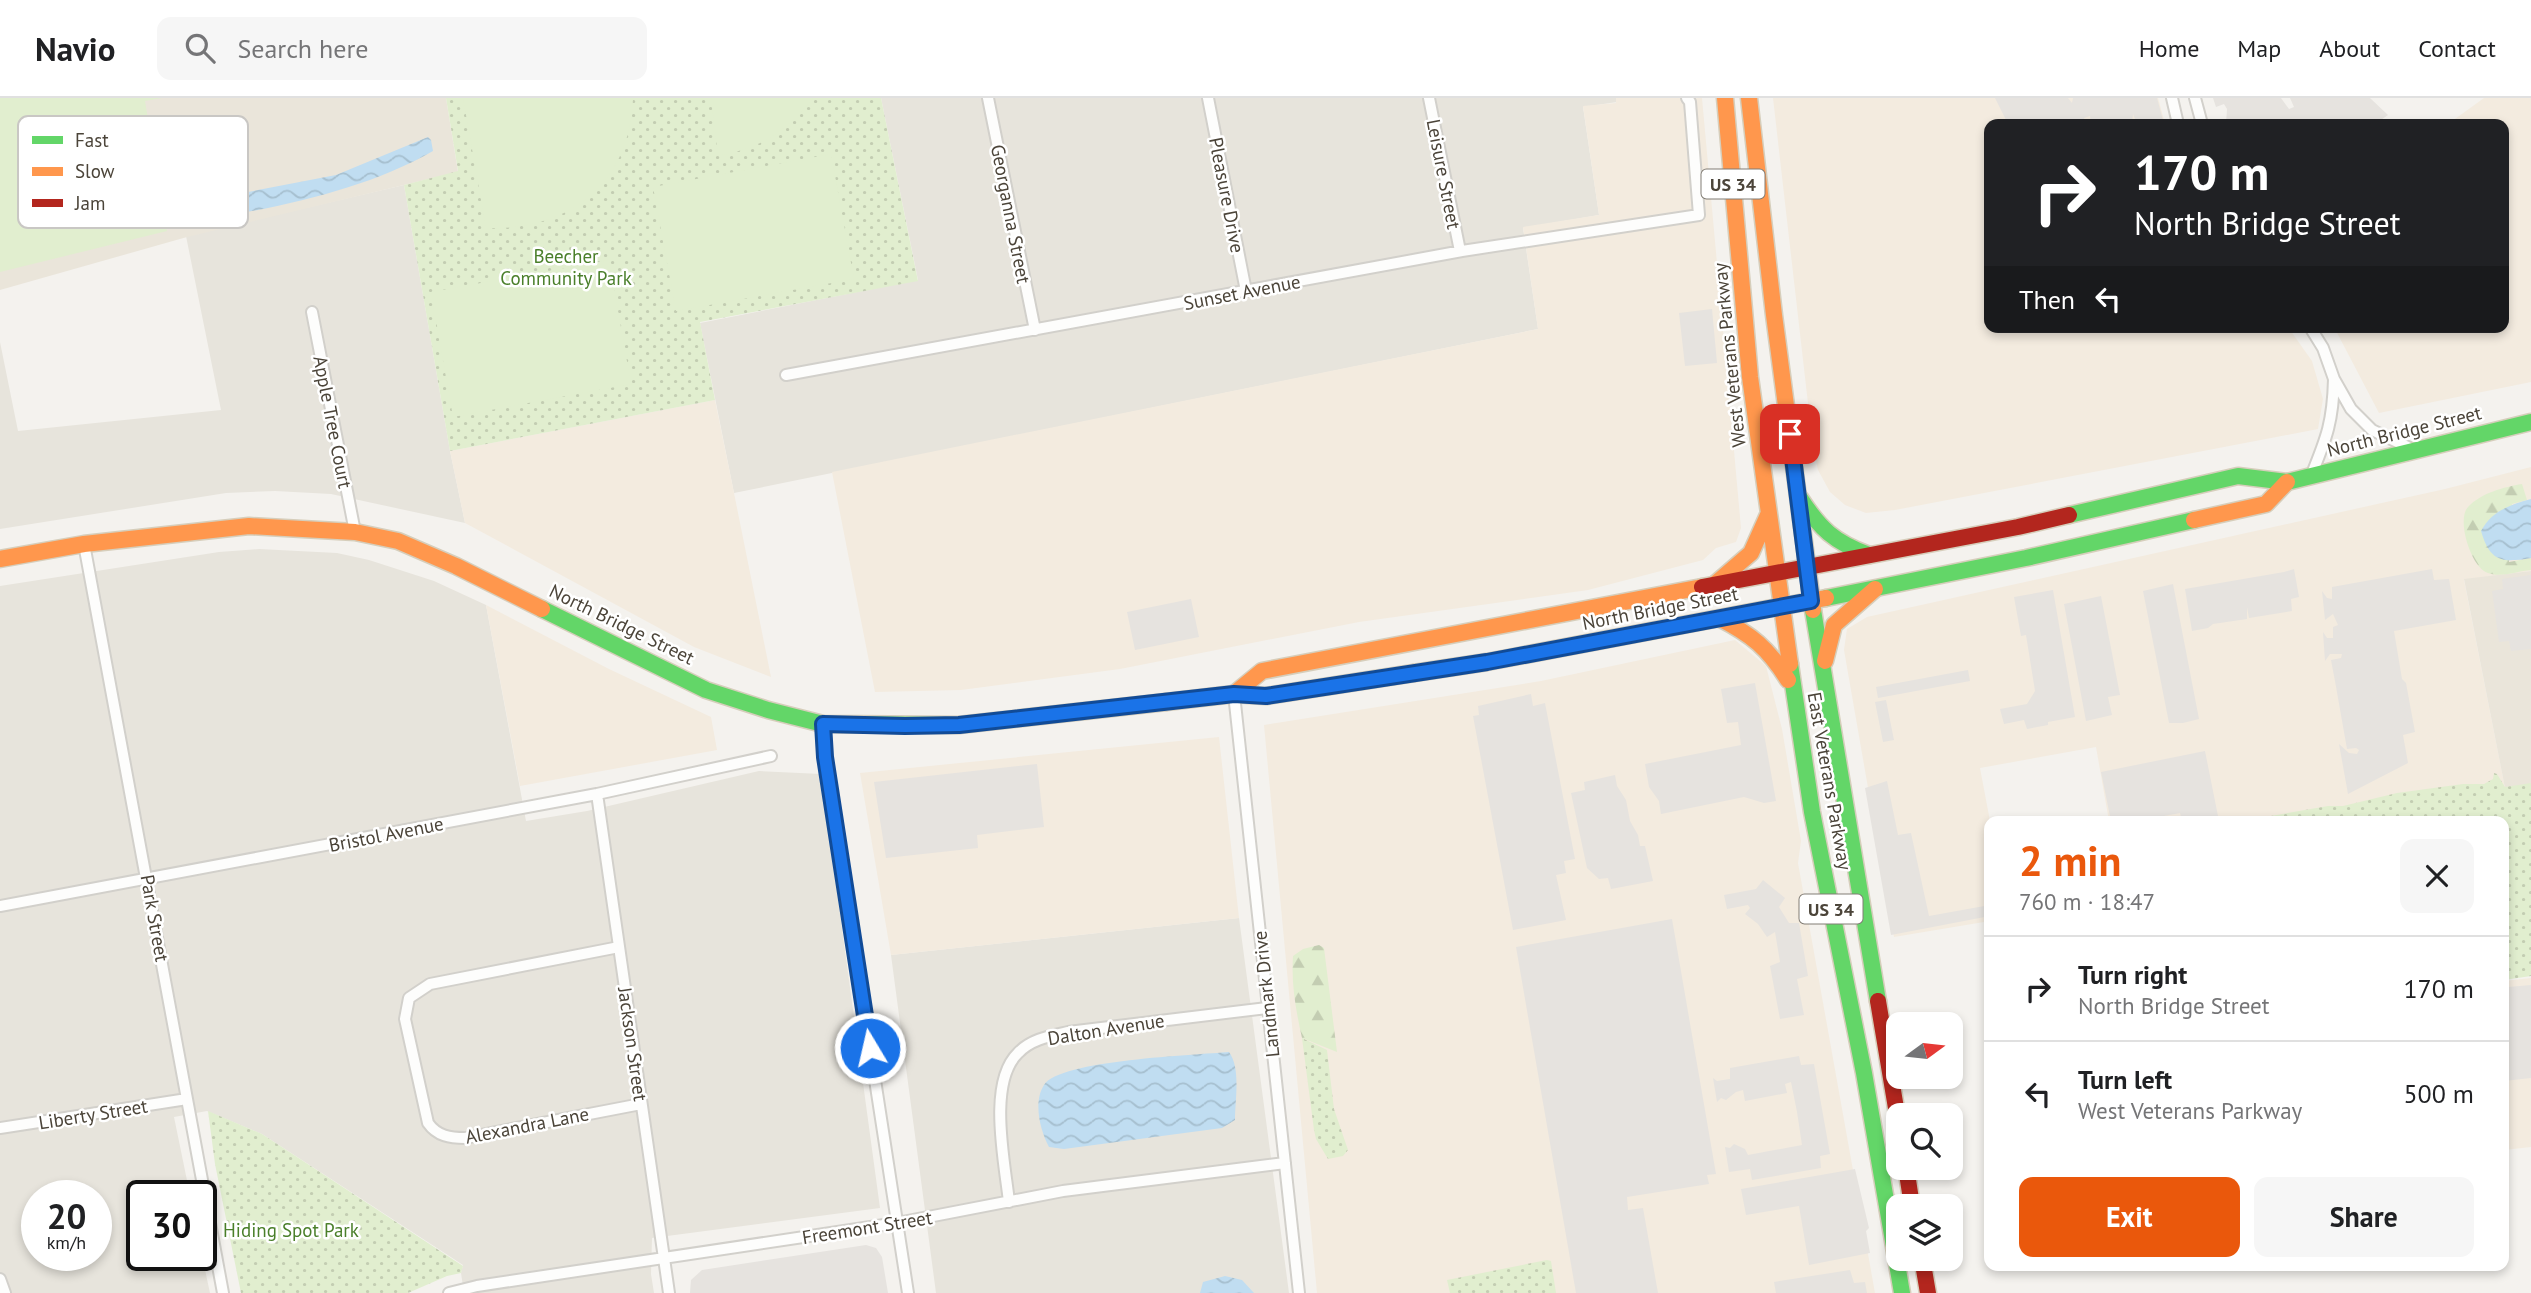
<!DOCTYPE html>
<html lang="en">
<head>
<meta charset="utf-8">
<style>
	:root { --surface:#fff; --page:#f6f6f6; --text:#202124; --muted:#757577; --line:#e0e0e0; --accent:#ea580c }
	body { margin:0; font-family:"PT Sans",sans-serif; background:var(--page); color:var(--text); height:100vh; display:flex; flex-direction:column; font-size:26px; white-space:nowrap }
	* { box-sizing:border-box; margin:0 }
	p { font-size:23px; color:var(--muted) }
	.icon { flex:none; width:38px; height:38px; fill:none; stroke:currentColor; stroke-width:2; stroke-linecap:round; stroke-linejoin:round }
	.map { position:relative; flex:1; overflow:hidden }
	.details { position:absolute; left:1984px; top:718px; width:525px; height:455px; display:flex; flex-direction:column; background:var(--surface); border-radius:14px; box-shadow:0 4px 10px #0003 }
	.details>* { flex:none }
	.top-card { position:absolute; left:1984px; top:21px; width:525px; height:214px; border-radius:14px; box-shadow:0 4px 10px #0003; background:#202124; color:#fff; overflow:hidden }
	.needle { width:46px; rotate:75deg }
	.fabs { position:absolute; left:1886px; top:914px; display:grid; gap:14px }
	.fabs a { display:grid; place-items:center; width:77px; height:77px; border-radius:14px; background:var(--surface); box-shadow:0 4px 10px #0003; font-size:35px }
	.speed { position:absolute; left:21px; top:1082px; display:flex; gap:14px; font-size:35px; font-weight:700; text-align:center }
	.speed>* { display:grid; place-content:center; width:91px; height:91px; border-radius:50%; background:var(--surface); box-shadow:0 4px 10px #0003; line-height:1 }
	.speed small { font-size:18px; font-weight:400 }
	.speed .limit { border:4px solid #111; border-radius:10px; background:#fff; color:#111 }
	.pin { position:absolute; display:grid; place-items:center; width:60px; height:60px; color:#fff; margin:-30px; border-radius:14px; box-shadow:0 4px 10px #0006 }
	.me { position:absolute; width:77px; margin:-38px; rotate:351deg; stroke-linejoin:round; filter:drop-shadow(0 0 5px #0008) }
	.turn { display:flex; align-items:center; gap:24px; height:147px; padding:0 35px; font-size:32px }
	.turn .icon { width:91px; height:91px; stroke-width:2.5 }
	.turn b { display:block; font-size:49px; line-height:60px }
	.then { display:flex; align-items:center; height:66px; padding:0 35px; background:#0003; gap:14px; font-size:26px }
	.round { display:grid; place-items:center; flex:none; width:74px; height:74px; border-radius:14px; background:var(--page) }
	.head { display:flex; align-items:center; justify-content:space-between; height:119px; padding:0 35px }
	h1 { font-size:42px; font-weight:700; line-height:52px; color:var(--accent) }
	.cta { display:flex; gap:14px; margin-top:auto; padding:14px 35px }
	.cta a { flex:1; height:80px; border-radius:14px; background:var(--accent); color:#fff; font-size:28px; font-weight:700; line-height:80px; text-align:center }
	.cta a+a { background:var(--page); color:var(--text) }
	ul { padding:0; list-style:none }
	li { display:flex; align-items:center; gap:21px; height:105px; padding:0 35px; border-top:2px solid var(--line) }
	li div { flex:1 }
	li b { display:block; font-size:26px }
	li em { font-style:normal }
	header { display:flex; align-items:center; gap:42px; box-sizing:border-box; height:98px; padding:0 35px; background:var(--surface); border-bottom:2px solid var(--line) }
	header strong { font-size:33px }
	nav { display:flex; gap:38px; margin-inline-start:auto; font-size:24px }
	.search { width:490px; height:63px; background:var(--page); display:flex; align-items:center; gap:18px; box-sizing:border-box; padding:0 24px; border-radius:14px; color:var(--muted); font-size:26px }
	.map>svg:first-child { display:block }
	.residential { fill:#e7e4dc; fill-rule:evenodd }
	.commercial { fill:#f3ebdf }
	.education { fill:#eae5da }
	.grass { fill:url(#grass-dots) }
	.forest { fill:url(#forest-firs) }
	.garden { fill:#e1eecf }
	.parking { fill:#e6e3df }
	.water { fill:url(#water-waves) }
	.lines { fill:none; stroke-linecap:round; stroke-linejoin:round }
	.street-casing { stroke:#d2d0cb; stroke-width:14 }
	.fast-casing { stroke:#d6cebb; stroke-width:19 }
	.slow-casing { stroke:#d6cebb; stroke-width:19 }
	.jam-casing { stroke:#d6cebb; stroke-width:19 }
	.street { stroke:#fdfdfc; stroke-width:10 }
	.fast { stroke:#63d668; stroke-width:16 }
	.slow { stroke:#ff974d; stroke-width:16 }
	.jam { stroke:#b3261e; stroke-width:16 }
	.route-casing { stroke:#114b97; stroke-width:18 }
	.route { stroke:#1a73e8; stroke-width:12 }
	.labels { text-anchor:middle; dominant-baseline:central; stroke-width:5; stroke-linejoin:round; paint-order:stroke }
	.shield { fill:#fff; stroke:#817c74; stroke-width:2 }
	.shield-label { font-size:18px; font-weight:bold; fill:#4b4439 }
	.street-label { font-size:19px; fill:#4b4439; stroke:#fff }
	.park-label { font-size:19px; fill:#4a7f2a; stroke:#fff }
	.key { fill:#fff; stroke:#c9c7c4; stroke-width:2 }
	.key-label { font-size:19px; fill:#4b4439 }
</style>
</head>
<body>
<header>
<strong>Navio</strong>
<div class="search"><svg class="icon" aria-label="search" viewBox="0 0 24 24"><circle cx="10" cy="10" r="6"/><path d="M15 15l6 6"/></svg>Search here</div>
<nav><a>Home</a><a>Map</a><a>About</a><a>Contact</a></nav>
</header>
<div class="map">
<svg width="2531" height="1195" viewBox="0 0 2531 1195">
	<defs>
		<pattern id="grass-dots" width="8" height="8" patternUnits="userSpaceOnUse" patternTransform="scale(1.75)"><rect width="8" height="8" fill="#e1eecf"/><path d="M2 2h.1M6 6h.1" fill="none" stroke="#c3cdb2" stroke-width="1.8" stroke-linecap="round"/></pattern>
		<pattern id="forest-firs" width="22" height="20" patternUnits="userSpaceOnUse" patternTransform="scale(1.75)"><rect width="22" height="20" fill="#e1eecf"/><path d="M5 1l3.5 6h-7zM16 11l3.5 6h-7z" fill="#c3cdb2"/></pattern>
		<pattern id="water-waves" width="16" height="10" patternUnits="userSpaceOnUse" patternTransform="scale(1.75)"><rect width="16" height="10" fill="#c0ddf1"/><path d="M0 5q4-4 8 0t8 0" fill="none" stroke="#a6bfcf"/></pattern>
	</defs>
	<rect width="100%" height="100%" fill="#f4f2ee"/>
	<path class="residential" d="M 881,0 L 1616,0 L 1617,4 L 1583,9 L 1599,117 L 1523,130 L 1538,231 L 734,395 L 700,225 L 918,182 Z
		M 404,87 L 450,353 L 465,425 L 331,396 L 275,393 L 226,395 L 0,431 L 0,244 L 18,333 L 221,312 L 186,138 Z
		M 259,451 L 337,455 L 369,462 L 434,483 L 486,507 L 526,723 L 587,713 L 759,673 L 821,676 L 880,1110 L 652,1140 L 651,1176 L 654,1195 L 464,1195 L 461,1175 L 463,1167 L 262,1036 L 207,1013 L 174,1019 L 190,1097 L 142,1097 L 142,1157 L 201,1157 L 201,1153 L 210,1195 L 0,1195 L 0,488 L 219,454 ZM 37,1097 L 96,1097 L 96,1157 L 37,1157 Z
		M 1239,820 L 1289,1195 L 936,1195 L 891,857 Z"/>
	<path class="commercial" d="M 1616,0 L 1702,0 L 1741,430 L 1736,444 L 1716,450 L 1703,462 L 1588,492 L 1359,524 L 1120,571 L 961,592 L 875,594 L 832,374 L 1538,231 L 1523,129 L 1599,117 L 1583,8 L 1616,5 Z
		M 1773,0 L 2158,0 L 2165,26 L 1990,26 L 1990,229 L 2288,229 L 2312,263 L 2323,301 L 2318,331 L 1895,412 L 1866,415 L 1845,407 L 1830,394 L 1818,372 L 1813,349 Z
		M 2484,0 L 2531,0 L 2531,284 L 2379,315 L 2334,229 L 2504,229 L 2504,26 L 2448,26 Z
		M 715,302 L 734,395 L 771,579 L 694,549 L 465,425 L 450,353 Z
		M 2531,369 L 2531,473 L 2464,482 L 2505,690 L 2333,723 L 2109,723 L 2096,649 L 1980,670 L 1990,723 L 1990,823 L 1894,839 L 1844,552 L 1847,531 L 1867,519 L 2445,391 Z
		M 486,507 L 609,571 L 711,619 L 717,652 L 520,688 Z
		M 1735,542 L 1766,568 L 1782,631 L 1801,743 L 1798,765 L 1875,1195 L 1317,1195 L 1264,627 L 1541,583 Z
		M 1219,639 L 1239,820 L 891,857 L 860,675 Z
		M 2531,880 L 2531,1049 L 2504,1052 L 2504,883 Z"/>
	<path class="education" d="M 0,0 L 446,0 L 458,74 L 187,139 L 0,192 Z
		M 2531,473 L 2531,687 L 2505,690 L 2464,481 Z"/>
	<path class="grass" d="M 446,0 L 881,0 L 918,183 L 700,224 L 715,302 L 450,353 L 404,87 L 458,73 Z
		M 2494,675 L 2497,676 L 2505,689 L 2531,685 L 2531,878 L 2504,882 L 2504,723 L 2242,723 L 2328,708 L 2343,708 L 2397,695 L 2463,686 L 2484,686 L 2493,681 Z
		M 1302,940 L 1327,952 L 1334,1011 L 1348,1052 L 1343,1058 L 1328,1061 L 1316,1041 L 1314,1032 Z
		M 208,1013 L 262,1036 L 463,1168 L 461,1175 L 447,1178 L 408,1195 L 241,1195 L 215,1066 Z
		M 1547,1162 L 1551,1163 L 1556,1195 L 1450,1195 L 1447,1182 Z"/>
	<path class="forest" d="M 2522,386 L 2527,402 L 2512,406 L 2509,464 L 2531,460 L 2531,472 C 2518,473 2500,480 2488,475 C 2471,470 2456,421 2468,409 C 2481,395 2504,389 2522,386 Z
		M 1319,847 L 1324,850 L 1337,954 L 1302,940 C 1296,913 1291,886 1293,858 L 1303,851 Z"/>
	<path class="garden" d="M 0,0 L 162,0 L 145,3 L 167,133 L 0,174 Z
		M 463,0 L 633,0 C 630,86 569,133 486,130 Z
		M 711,0 L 813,0 C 785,35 762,49 718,58 Z
		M 831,56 L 854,181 L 676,213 L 653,89 Z
		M 609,162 L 631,286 L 453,319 L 431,194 Z"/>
	<path class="parking" d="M 1995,0 L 2068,0 L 2072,5 L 2073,0 L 2157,0 L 2164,26 L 2137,26 L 2133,16 L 2132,26 L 2091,26 L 2090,18 L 2084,20 L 2087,26 L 2008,26 Z
		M 2213,0 L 2281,0 L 2289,11 L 2294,9 L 2290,0 L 2370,0 L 2388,17 L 2375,26 L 2266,26 L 2264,22 L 2257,26 L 2226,26 L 2227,11 L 2224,6 L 2216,9 Z
		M 1712,211 L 1717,265 L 1685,268 L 1679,215 Z
		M 2294,471 L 2299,499 L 2291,501 L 2292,513 L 2249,520 L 2247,509 L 2247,521 L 2213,526 L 2208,530 L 2192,533 L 2185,491 L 2284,474 Z
		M 2432,471 L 2434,482 L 2449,481 L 2456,522 L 2394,533 L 2402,581 L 2406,585 L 2415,634 L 2403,637 L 2408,665 L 2348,696 L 2339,646 L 2349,655 L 2357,656 L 2359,652 L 2356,650 L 2347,651 L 2335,583 L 2331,562 L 2341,560 L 2342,556 L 2330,556 L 2325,563 L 2323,534 L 2327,540 L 2333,540 L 2333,529 L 2338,527 L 2333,516 L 2325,522 L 2322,493 L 2327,500 L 2332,501 L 2332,489 Z
		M 2531,477 L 2531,551 L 2511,553 L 2509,543 L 2499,544 L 2492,493 L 2503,491 L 2502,481 Z
		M 2173,486 L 2199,621 L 2183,625 L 2169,625 L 2143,493 Z
		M 2053,492 L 2075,619 L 2048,624 L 2048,627 L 2027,631 L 2024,622 L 2004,626 L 2000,611 L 2027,606 L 2035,593 L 2026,537 L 2021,538 L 2014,499 Z
		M 2101,498 L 2120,597 L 2108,599 L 2112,617 L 2086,623 L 2064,506 Z
		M 1191,501 L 1199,539 L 1135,552 L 1127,514 Z
		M 1968,572 L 1970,583 L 1878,600 L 1876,589 Z
		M 1755,585 L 1776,703 L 1764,705 L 1744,699 L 1661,716 L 1659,703 L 1649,689 L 1645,666 L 1741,647 L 1738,624 L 1727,625 L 1721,591 Z
		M 1531,596 L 1533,608 L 1545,605 L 1575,761 L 1564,763 L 1566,775 L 1556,777 L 1566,822 L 1513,832 L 1473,618 L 1479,617 L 1478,608 Z
		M 1886,602 L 1894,642 L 1883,644 L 1875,604 Z
		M 2205,653 L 2219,723 L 2182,723 L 2180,715 L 2164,718 L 2165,723 L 2111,723 L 2101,674 Z
		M 1037,666 L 1044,729 L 977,737 L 978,750 L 886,760 L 874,684 Z
		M 1615,677 L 1617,688 L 1626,702 L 1630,723 L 1638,737 L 1640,748 L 1645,748 L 1653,783 L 1611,791 L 1608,780 L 1599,781 L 1587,770 L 1571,695 L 1585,692 L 1584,684 Z
		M 1887,683 L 1898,737 L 1911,735 L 1929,818 L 1990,807 L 1990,818 L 1891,837 L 1865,690 Z
		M 1763,782 L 1785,800 L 1779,809 L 1789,825 L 1799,825 L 1808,878 L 1797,881 L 1804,917 L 1780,921 L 1770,868 L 1780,864 L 1775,834 L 1767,839 L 1758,826 L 1745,816 L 1750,810 L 1748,807 L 1727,811 L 1724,797 L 1756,791 Z
		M 1672,821 L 1716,1076 L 1707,1077 L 1709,1086 L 1627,1099 L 1628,1112 L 1643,1110 L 1658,1195 L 1576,1195 L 1516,849 Z
		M 2531,887 L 2531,980 L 2504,983 L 2504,899 L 2509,899 L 2508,889 Z
		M 1799,958 L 1801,967 L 1814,966 L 1830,1056 L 1820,1058 L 1821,1070 L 1752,1082 L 1750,1071 L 1729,1074 L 1725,1049 L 1730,1050 L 1734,1046 L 1745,1051 L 1748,1057 L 1802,1047 L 1797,1014 L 1791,984 L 1785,986 L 1787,995 L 1745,1003 L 1743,992 L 1736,994 L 1726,1002 L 1721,1000 L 1717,1004 L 1713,980 L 1717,983 L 1730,981 L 1730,970 Z
		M 1855,1071 L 1869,1130 L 1866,1133 L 1870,1155 L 1809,1167 L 1799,1108 L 1746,1117 L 1741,1091 Z
		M 866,1147 L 876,1150 L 882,1159 L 888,1195 L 690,1195 L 691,1182 L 702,1172 Z
		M 1850,1172 L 1854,1185 L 1865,1184 L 1867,1195 L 1776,1195 L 1774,1184 Z"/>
	<path class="water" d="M 428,39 L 431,42 L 433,53 C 360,95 262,113 181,125 L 178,110 L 180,107 L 336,77 Z
		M 2531,401 L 2531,460 C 2502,465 2490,464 2481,433 C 2492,413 2509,407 2531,401 Z
		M 1229,954 C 1241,970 1235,1002 1235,1022 L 1222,1030 L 1064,1051 L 1049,1049 C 1040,1032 1033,1004 1044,987 C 1059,962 1196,957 1229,954 Z
		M 1225,1178 L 1242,1182 L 1254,1195 L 1200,1195 L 1203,1184 Z"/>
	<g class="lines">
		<defs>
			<path id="street" d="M 988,0 L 1035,232
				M 1208,0 L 1246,193
				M 1429,0 L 1460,153
				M 2172,0 L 2178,26
				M 2195,0 L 2202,26
				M 312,214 L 355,434
				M 2310,229 L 2323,250 L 2334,281 L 2351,311 L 2372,332 L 2412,351
				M 786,277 L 1462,153 L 1699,117 L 1690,4 L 1687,0
				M 2311,378 C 2327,339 2333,323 2334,281
				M 84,446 L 223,1195
				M 1234,596 L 1299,1195
				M 823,626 L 825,659 L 908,1195
				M 597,696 L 669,1195
				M 0,808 L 597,696 L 771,658
				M 619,849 L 430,886 L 409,900 L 405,921 L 428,1025 C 437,1038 450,1040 465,1040 L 641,1006
				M 0,1030 L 187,1001
				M 1009,1104 C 1005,1065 987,985 1018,955 C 1031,941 1050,938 1068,934 L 1267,910
				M 0,1181 L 5,1195
				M 449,1195 L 477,1188 L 897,1125 L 1063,1093 L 1285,1065"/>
			<path id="fast" d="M 1800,400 C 1820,431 1834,444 1869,457
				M 2069,417 L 2238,378 L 2287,384 L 2531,324
				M 1826,500 L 2026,460 L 2194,422
				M 542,511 L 706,592 L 768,612 L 823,626 L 959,627 L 1166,604
				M 1813,512 L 1878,903
				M 1790,566 L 1812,714 L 1864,975 L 1902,1195"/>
			<path id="slow" d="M 1725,0 L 1750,279 L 1790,566
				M 1749,0 L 1774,217 L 1813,512
				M 2194,422 L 2266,406 L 2287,384
				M 0,461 L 84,446 L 249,428 L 355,434 L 398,443 L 456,468 L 542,511
				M 1714,487 L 1751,455 L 1768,417
				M 1719,520 C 1752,537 1768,550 1788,582
				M 1825,563 L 1834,527 L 1875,491
				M 1414,575 L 1487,564 L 1826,500
				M 1234,596 L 1262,573 L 1702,489"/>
			<path id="jam" d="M 1702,489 L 2018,429 L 2069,417
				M 1166,604 L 1234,596 L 1266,598 L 1414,575
				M 1878,903 L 1899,1028
				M 1906,1069 L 1912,1108
				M 1922,1160 L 1928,1195"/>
		</defs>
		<use href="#street" class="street-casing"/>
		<use href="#fast" class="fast-casing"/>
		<use href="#slow" class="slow-casing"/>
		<use href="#jam" class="jam-casing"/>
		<use href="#street" class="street"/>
		<use href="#fast" class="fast"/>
		<use href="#slow" class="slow"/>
		<use href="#jam" class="jam"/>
	</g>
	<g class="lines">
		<defs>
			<path id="route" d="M 870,950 L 825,659 L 823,626 L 905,628 L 959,627 L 1234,596 L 1266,598 L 1487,564 L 1811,503 L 1790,336"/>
		</defs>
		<use href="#route" class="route-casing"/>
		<use href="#route" class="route"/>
	</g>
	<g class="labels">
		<g class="shield">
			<rect x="1701.5" y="71.5" width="63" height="29" rx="5"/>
			<rect x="1799.5" y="796.5" width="63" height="29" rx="5"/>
		</g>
		<g class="shield-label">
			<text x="1733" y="86">US 34</text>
			<text x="1831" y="811">US 34</text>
		</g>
		<g class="street-label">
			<text transform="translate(1444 76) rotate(79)">Leisure Street</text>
			<text transform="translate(1227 97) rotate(79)">Pleasure Drive</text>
			<text transform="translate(1011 116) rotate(79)">Georganna Street</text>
			<text transform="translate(1242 194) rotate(-11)">Sunset Avenue</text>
			<text transform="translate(1729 257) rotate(-96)">West Veterans Parkway</text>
			<text transform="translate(333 324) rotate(79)">Apple Tree Court</text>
			<text transform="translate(2404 333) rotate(-14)">North Bridge Street</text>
			<text transform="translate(1660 510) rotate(-11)">North Bridge Street</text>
			<text transform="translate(622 526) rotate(26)">North Bridge Street</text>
			<text transform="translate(1830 683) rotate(80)">East Veterans Parkway</text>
			<text transform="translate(386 736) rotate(-11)">Bristol Avenue</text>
			<text transform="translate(155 820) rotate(80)">Park Street</text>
			<text transform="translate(1266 896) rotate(-96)">Landmark Drive</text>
			<text transform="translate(1106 931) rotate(-9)">Dalton Avenue</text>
			<text transform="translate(633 946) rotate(82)">Jackson Street</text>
			<text transform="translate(93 1016) rotate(-9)">Liberty Street</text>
			<text transform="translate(527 1027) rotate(-11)">Alexandra Lane</text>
			<text transform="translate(867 1129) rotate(-9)">Freemont Street</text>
		</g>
		<g class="park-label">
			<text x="566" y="158">Beecher<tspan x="566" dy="22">Community Park</tspan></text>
			<text x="291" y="1132">Hiding Spot Park</text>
		</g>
	</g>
	<rect x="18" y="18" width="230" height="112" rx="10" class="key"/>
	<rect x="32" y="38" width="31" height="8" fill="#63d668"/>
	<rect x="32" y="69" width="31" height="9" fill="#ff974d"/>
	<rect x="32" y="101" width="31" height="8" fill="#b3261e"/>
	<g class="key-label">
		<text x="75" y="49">Fast</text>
		<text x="75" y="80">Slow</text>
		<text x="75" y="112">Jam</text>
	</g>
</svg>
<div class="fabs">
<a><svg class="needle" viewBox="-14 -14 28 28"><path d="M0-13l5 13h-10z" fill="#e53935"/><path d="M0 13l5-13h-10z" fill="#757577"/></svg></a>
<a><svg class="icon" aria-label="search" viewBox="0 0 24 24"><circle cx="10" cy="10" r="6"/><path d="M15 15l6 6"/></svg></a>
<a><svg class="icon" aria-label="layers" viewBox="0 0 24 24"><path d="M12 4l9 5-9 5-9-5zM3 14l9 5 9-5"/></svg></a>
</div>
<div class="speed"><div>20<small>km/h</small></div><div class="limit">30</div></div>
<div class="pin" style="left:1790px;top:336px;background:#d93025"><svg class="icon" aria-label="arrive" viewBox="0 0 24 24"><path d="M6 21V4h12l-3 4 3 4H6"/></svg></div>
<svg class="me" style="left:870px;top:950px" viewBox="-20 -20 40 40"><circle r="17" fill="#1a73e8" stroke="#fff" stroke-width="3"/><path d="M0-11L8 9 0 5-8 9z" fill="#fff"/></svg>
<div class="top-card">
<div class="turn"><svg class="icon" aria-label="right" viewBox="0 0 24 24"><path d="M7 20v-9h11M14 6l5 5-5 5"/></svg><div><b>170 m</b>North Bridge Street</div></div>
<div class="then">Then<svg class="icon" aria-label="left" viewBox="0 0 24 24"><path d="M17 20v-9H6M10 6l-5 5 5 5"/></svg></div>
</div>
<section class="details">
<div class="head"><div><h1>2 min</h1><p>760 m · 18:47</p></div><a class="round"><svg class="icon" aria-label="close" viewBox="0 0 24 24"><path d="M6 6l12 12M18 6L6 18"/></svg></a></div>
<ul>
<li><svg class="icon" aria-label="right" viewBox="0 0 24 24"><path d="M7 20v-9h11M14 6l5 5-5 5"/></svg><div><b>Turn right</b><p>North Bridge Street</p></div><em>170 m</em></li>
<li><svg class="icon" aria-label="left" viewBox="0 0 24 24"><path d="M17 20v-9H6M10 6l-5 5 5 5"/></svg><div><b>Turn left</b><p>West Veterans Parkway</p></div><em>500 m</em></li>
</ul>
<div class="cta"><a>Exit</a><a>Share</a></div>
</section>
</div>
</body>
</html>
